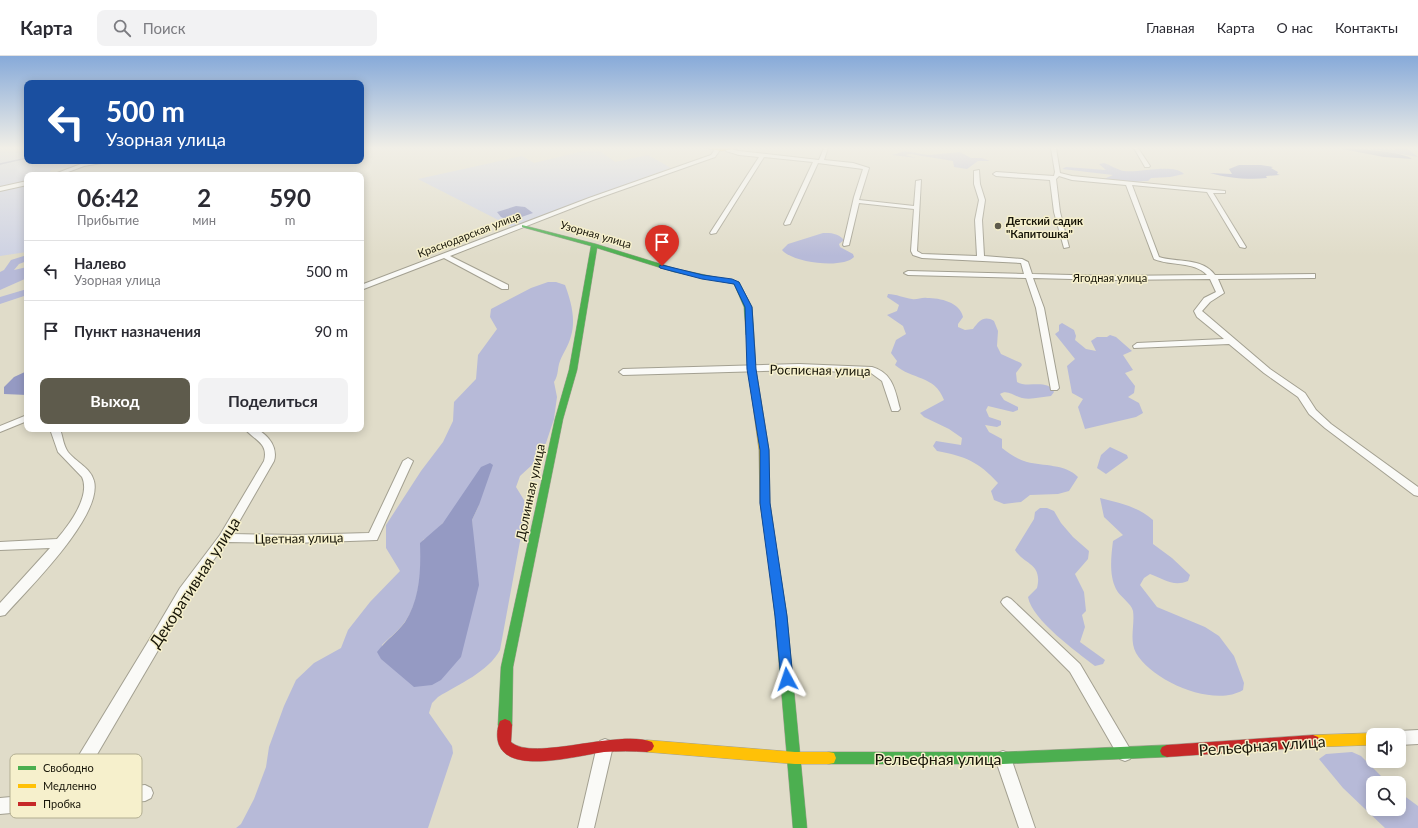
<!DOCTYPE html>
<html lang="ru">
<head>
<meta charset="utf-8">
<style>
	:root { --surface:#fff; --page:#f2f2f3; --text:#2b2b33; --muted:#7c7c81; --line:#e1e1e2; --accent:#5e5b4c }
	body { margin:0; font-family:Lato,sans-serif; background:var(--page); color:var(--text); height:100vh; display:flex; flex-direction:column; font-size:15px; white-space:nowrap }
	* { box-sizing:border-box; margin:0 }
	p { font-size:13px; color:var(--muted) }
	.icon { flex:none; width:22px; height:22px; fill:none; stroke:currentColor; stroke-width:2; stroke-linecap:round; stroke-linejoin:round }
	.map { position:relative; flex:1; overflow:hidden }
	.side { position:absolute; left:24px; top:116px; width:340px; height:260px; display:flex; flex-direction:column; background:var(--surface); border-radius:8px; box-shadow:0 2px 10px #0003 }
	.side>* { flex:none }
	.guide { position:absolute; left:24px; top:24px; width:340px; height:84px; border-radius:8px; box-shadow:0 2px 10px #0003; background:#1a4fa0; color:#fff; overflow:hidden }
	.tools { position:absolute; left:1366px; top:672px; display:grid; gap:8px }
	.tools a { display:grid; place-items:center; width:40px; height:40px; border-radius:8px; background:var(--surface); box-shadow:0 2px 10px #0003; font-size:20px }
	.pin { position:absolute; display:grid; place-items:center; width:34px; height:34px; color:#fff; margin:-41px -17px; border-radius:50% 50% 50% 0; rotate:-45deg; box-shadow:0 0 4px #0007 }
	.pin .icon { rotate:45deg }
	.me { position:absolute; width:44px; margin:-22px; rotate:355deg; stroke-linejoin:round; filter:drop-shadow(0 0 3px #0008) }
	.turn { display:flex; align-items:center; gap:14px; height:84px; padding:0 16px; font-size:18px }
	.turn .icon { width:52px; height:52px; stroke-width:2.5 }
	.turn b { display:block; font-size:28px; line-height:34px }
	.eta { display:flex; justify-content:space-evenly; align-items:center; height:68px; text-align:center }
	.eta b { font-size:24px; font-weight:700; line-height:28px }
	.primary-button { display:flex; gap:8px; margin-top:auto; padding:8px 16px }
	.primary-button a { flex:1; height:46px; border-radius:8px; background:var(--accent); color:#fff; font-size:16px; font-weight:700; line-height:46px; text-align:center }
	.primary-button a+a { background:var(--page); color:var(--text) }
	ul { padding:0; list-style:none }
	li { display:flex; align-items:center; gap:12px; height:60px; padding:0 16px; border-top:1px solid var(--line) }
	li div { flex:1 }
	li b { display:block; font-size:15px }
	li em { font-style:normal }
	header { display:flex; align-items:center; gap:24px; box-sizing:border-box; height:56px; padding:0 20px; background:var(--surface); border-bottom:1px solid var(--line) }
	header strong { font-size:19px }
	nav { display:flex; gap:22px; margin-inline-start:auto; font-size:14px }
	.search { width:280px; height:36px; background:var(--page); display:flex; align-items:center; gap:10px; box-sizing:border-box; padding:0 14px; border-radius:8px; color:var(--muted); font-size:15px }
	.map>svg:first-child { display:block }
	.green { fill:#ced2e3 }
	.forest { fill:#b7bad8; fill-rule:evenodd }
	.water { fill:#959ac3 }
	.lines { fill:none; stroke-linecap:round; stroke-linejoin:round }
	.stream { stroke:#959ac3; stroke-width:1.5 }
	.street-casing { stroke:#a3a091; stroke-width:2 }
	.fast-casing { stroke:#a3a091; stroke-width:1 }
	.slow-casing { stroke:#a3a091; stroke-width:1 }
	.jam-casing { stroke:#a3a091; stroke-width:1 }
	.street { fill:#fafaf7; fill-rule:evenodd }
	.fast { fill:#4caf50; fill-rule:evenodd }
	.slow { fill:#ffc107; fill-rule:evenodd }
	.jam { fill:#c62828; fill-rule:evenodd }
	.route { fill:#1a73e8; stroke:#114b97 }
	.poi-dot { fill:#5e5b4c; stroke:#f6f0cc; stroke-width:1.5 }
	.labels { text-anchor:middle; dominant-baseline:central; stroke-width:3; stroke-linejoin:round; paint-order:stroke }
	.far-poi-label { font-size:11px; font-weight:bold; fill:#181609; stroke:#f6f0cc; text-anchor:start }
	.far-street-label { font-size:11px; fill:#181609; stroke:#f6f0cc }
	.street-label { font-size:13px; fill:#181609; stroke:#f6f0cc }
	.near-street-label { font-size:16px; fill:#181609; stroke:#f6f0cc }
	.key { fill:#f6f0cc; stroke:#b3af92; stroke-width:1 }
	.key-label { font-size:11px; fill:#181609 }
</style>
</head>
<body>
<header>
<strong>Карта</strong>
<div class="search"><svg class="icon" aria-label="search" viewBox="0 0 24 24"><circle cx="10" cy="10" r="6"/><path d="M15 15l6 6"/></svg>Поиск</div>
<nav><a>Главная</a><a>Карта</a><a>О нас</a><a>Контакты</a></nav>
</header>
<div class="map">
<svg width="1418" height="772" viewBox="0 0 1418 772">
	<rect width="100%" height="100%" fill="#e0dcc9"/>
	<path class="green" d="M 0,92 L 27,92 L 27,105 L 106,105 L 51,114 L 48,119 L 27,119 L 27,196 L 0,200 Z
		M 596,92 L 615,106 L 648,99 L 671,112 L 512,171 L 418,123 L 522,100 L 534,107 Z"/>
	<path class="forest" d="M 1365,92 L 1396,94 L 1394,92 L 1407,92 L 1418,101 Z
		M 905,95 L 928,99 L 960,96 L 971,102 L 982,102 L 990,105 L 978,105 L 967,113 L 954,111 L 953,105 L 910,98 L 905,99 L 917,102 L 892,99 Z
		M 1104,107 C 1111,109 1117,114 1124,115 C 1140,117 1173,107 1184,118 L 1170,121 L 1151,122 L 1148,125 C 1135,125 1116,131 1104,123 L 1113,119 L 1062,113 L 1066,111 L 1106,114 L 1099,108 Z
		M 823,177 C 831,177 838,177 844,184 L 839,188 L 840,191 L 853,198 L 854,201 C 843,213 793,207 782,194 L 788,188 Z
		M 27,199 L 27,205 L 19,208 L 14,214 L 27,211 L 27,222 L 0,234 L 0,216 L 4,214 L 11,204 Z
		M 548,226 L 556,226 L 565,229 C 571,245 576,263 571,280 C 569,289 563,297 560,305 C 557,313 559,318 554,326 L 557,341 L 554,363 L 546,387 L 532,409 L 520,420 L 516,431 L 524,444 L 525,458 L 500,594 C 488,616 459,628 438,641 L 432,647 L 429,657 L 452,690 L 453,697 L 428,772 L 236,772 L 241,768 L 254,743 L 266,711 L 269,691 L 284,650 L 296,624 L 314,607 L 341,592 L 348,574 L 370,546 L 400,515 L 386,492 L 386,469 L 421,415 L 443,386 L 453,365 L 454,346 L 476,323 L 478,299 L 497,273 L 490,261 L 491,253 L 531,232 ZM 479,449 L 472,464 L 473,490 L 381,603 L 382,589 C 389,582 398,575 404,567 C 422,544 420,511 423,484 L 433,478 L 443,467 Z
		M 27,233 L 27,239 L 0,248 L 0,241 Z
		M 888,238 C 896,238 904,242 912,243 C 917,244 922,241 927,242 C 940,242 960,246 963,261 L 958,268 L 958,271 L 965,274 L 973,273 C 979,265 984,259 994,265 L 998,275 L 997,290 L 1001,298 L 1021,307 L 1022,309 L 1016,317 L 1017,326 C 1027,333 1047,322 1054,336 L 1051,340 C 1041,341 1031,344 1022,342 C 1014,340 1007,333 1000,338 L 1004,344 L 1018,351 L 1018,354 L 1013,356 L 988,350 L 986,354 L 989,361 L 1001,365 L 1001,369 L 997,371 L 985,369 L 989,376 L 1002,383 L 1002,392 C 1010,398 1017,403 1027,406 C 1043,410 1066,408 1078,421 L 1069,435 L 1058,438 L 1030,439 L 1021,446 L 1004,448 L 994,444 L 991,435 L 998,427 C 979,406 965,400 937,395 L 933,390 L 936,385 L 961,389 L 962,382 L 949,373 L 924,361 L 920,357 L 944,344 C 935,319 912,324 895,309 L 897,305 L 891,297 L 896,284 L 906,278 L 903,270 L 887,259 L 897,255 L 899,249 L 887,241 Z
		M 1062,267 L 1074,274 L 1076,280 L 1075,284 L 1086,293 L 1096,295 L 1091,285 L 1097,281 L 1107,281 L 1110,279 L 1116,281 L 1132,295 L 1123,299 L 1133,314 L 1125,317 L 1135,330 L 1134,337 L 1128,341 L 1139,347 L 1143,357 L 1136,361 L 1085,373 L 1078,351 L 1083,343 L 1072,337 L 1067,310 L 1075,303 L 1055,278 L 1059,275 L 1059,269 Z
		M 1110,391 L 1127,399 L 1128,402 L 1106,418 L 1097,412 L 1101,399 Z
		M 1100,442 C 1119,447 1137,450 1153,464 L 1153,488 L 1172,502 L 1190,519 L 1188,525 C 1173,531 1164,523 1150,518 L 1144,522 L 1140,529 L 1157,551 L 1205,571 L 1219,580 L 1234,600 L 1244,627 L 1243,634 C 1214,652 1152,625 1136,597 C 1129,584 1135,569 1133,555 C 1131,547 1120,541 1116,533 C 1109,519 1111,501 1113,485 L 1123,479 L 1104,461 Z
		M 1040,452 L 1047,452 L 1054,455 L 1061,467 L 1073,481 L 1089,495 L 1088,503 L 1075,518 L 1084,536 L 1086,555 L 1082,559 L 1085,571 L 1080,586 L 1105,604 L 1103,608 L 1095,610 C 1077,596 1032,564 1028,541 L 1037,532 C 1043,507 1024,509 1015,494 L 1034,463 L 1035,456 Z
		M 1352,696 L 1361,700 L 1388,727 L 1373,727 L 1373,753 L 1399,753 L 1399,736 L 1418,750 L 1418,772 L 1385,772 L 1343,732 L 1319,703 L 1326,698 Z"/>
	<path class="water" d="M 1343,92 C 1355,92 1405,96 1412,103 L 1384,101 L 1342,93 Z
		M 1261,109 L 1273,111 L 1271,112 L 1278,116 L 1277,118 L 1280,119 L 1266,120 L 1267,122 C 1250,124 1227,122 1210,117 L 1232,118 L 1229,113 L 1239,109 Z
		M 516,150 L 525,151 L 533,157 L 510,165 L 501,161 L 497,156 Z
		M 27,315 L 27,339 L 4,338 L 4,331 L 14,321 Z
		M 490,407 L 493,409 L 479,449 L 472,464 L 479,529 L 461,601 L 441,624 L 432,629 L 414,631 L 381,603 L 377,596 C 385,585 397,577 405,566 C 420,543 421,514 420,487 L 443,467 L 481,411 Z"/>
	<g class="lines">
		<path class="stream" d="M 0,108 L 27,102"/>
		<defs>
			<path id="street" d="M 728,92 L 739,95 L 819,104 L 824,92 L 828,92 L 824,104 L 853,107 L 869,112 L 859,144 L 914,150 L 916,125 L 921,124 L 917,195 L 922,198 L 977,200 L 975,164 L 979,144 L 974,128 L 974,115 L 979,114 L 980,128 L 985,144 L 982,164 L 984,200 L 1022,203 L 1028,206 L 1032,218 L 1111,220 L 1207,219 C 1194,205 1170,210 1154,203 L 1126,129 L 1072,124 L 1059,120 L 1056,123 L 1060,156 L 1069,191 L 1064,192 L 1054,156 L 1050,124 L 996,120 L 993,118 L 996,116 L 1054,120 L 1055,116 L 1051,92 L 1056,92 L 1060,117 L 1072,120 L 1225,135 L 1225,137 L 1213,137 L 1246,191 L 1245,192 L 1240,191 L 1207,136 L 1132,129 L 1159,201 C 1177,207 1202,201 1215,219 L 1315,218 L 1315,222 L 1312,222 L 1218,223 L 1224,237 L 1210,246 L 1202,255 L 1270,313 L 1305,337 L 1316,354 L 1331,368 L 1418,431 L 1418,440 L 1414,439 L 1325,372 L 1309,358 L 1298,341 L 1264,317 L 1229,288 L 1134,292 L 1133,290 L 1137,287 L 1224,283 L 1197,261 L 1194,255 L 1204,242 L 1216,236 L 1210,223 L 1111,224 L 1033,222 L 1044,252 L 1059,332 L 1057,334 L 1051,334 L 1036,252 L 1026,222 L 908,219 L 904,217 L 908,215 L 1024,218 L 1021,207 L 922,202 L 913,199 L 911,195 L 914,153 L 859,147 L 849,189 L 844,190 L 843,189 L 854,141 L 863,113 L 818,107 L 790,168 L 785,169 L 784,168 L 813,106 L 764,101 L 716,177 L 711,178 L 710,177 L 759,101 L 739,99 L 726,95 L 726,93 Z
				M 1134,92 L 1138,92 L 1150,110 L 1149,111 L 1145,111 Z
				M 715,93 L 720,94 L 715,101 L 593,144 L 450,200 L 508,229 L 508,233 L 502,233 L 444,202 L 361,234 L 361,229 L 589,142 L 711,99 Z
				M 99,105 L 113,105 L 84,110 L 60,119 L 52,119 L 81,108 Z
				M 27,125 L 27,129 L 0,135 L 0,131 Z
				M 799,308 L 872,311 C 893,317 895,334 900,353 L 898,355 L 892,355 L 882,325 L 871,317 L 799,314 L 623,319 L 619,316 L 623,313 Z
				M 27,359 L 27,365 L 0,376 L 0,370 Z
				M 50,373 L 60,373 C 63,381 63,389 68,396 C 76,406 91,412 94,425 C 103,460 27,534 5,559 L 0,560 L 0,547 L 50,492 L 0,494 L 0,486 L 57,483 C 69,469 91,440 82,421 L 58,396 Z
				M 245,373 C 249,373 254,372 258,374 C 269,380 278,392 274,405 L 232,478 L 295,479 L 369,477 L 403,405 L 408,402 L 413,405 L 377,484 L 295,487 L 227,486 L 188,538 L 167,579 L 75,736 L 145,729 L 151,732 L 153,737 L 151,742 L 145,745 L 0,758 L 0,742 L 56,737 L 157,571 L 180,532 L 220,479 L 264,405 C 269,387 254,384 245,373 Z
				M 1007,541 L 1011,543 L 1080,608 L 1130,693 L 1133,698 L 1130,703 L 1125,705 L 1120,703 L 1070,616 L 1003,549 L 1001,546 L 1003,543 Z
				M 1418,674 L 1418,688 L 1399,689 L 1399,679 L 1393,679 L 1399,675 Z
				M 605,683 L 610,685 L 613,690 L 594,772 L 578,772 L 597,690 L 600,685 Z
				M 1003,695 L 1008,697 L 1011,702 L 1035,772 L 1019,772 L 995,702 L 998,697 Z"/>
			<path id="fast" d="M 522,169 L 596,188 L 677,213 L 739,226 L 752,251 L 754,279 L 750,281 L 746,279 L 744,251 L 734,228 L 674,216 L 597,192 L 577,314 L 563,363 L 513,611 L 512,669 L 510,673 L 505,675 L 500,673 L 498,669 L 501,611 L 555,363 L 569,314 L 591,190 L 522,171 Z
				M 774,505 L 778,506 L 779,509 L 787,560 L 807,772 L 793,772 L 775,560 L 769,509 L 770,506 Z
				M 1167,689 L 1172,691 L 1174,695 L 1172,699 L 1167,701 L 1003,708 L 829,708 L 824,707 L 822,702 L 824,697 L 829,696 L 1003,696 Z"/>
			<path id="slow" d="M 705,92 L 738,92 L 722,95 Z
				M 747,277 L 750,277 L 754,279 L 756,313 L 769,394 L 770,447 L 779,509 L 778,512 L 774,513 L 770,512 L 769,509 L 760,447 L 759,394 L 748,313 Z
				M 1373,677 L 1378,679 L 1373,679 L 1373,689 L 1313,691 L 1308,689 L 1306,685 L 1308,681 L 1313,679 Z
				M 647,684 L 795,696 L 829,696 L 834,697 L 836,702 L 834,707 L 829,708 L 795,708 L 647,696 L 642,694 L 640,690 L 642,686 Z"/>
			<path id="jam" d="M 505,663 L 510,665 L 512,669 L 511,686 C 533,706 618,673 652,686 L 654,690 L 652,694 L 647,696 C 633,695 618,695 604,696 C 580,699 511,719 499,689 C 496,681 497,672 500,665 Z
				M 1313,679 L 1318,681 L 1320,685 L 1318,689 L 1313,691 L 1167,701 L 1162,699 L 1160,695 L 1162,691 L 1167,689 Z"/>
		</defs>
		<use href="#street" class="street-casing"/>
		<use href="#fast" class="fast-casing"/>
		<use href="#slow" class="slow-casing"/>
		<use href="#jam" class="jam-casing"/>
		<use href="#street" class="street"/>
		<use href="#fast" class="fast"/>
		<use href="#slow" class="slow"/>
		<use href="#jam" class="jam"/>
	</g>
	<linearGradient id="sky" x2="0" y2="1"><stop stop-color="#87aad9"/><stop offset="0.46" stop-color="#f1efe7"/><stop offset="1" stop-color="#f1efe7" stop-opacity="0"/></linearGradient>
	<rect width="1418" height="200" fill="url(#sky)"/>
	<path class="route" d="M 662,209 L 703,219 L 732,223 L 739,226 L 752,251 L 756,313 L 769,394 L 770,447 L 787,560 L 793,623 L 791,627 L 787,629 L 783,627 L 781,623 L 775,560 L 760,447 L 760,394 L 747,313 L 745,251 L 734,228 L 702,223 L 660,212 L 659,210 Z"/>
	<circle class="poi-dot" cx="998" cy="170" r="4"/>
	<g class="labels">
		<g class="far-poi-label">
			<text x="1006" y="164">Детский садик<tspan x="1006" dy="13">"Капитошка"</tspan></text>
		</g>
		<g class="far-street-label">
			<text transform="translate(469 178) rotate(-21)">Краснодарская улица</text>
			<text transform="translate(596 178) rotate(16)">Узорная улица</text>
			<text x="1110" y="221">Ягодная улица</text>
		</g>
		<g class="street-label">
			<text transform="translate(820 314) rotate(1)">Росписная улица</text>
			<text transform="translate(530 436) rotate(-78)">Долинная улица</text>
			<text transform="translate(299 482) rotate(-1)">Цветная улица</text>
		</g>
		<g class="near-street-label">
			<text transform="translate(194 526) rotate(-57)">Декоративная улица</text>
			<text transform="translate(1262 689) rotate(-4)">Рельефная улица</text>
			<text x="938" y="702">Рельефная улица</text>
		</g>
	</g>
	<rect x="10" y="698" width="132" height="64" rx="6" class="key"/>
	<rect x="18" y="710" width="18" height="4" fill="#4caf50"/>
	<rect x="18" y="728" width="18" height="4" fill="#ffc107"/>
	<rect x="18" y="746" width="18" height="4" fill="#c62828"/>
	<g class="key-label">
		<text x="43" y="716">Свободно</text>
		<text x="43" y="734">Медленно</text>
		<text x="43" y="752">Пробка</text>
	</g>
</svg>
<div class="tools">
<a><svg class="icon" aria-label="sound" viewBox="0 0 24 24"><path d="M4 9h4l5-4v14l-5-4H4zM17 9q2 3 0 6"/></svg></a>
<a><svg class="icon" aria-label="search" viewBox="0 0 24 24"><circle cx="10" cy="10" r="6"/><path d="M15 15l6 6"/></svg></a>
</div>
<div class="pin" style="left:662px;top:210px;background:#d93025"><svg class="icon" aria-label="arrive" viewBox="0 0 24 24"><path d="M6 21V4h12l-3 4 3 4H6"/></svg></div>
<svg class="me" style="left:787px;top:623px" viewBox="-20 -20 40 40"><path d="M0-17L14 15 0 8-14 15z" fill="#1a73e8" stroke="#fff" stroke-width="4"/></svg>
<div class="guide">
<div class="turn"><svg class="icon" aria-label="left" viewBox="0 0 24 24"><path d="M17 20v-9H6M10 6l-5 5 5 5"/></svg><div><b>500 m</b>Узорная улица</div></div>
</div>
<section class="side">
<div class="eta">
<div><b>06:42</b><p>Прибытие</p></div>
<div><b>2</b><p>мин</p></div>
<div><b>590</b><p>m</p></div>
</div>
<ul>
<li><svg class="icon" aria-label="left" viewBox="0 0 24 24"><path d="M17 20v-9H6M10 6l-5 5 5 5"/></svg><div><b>Налево</b><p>Узорная улица</p></div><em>500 m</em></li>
<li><svg class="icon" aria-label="arrive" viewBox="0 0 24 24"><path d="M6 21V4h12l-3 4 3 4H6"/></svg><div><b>Пункт назначения</b></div><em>90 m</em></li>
</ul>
<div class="primary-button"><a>Выход</a><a>Поделиться</a></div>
</section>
</div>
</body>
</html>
